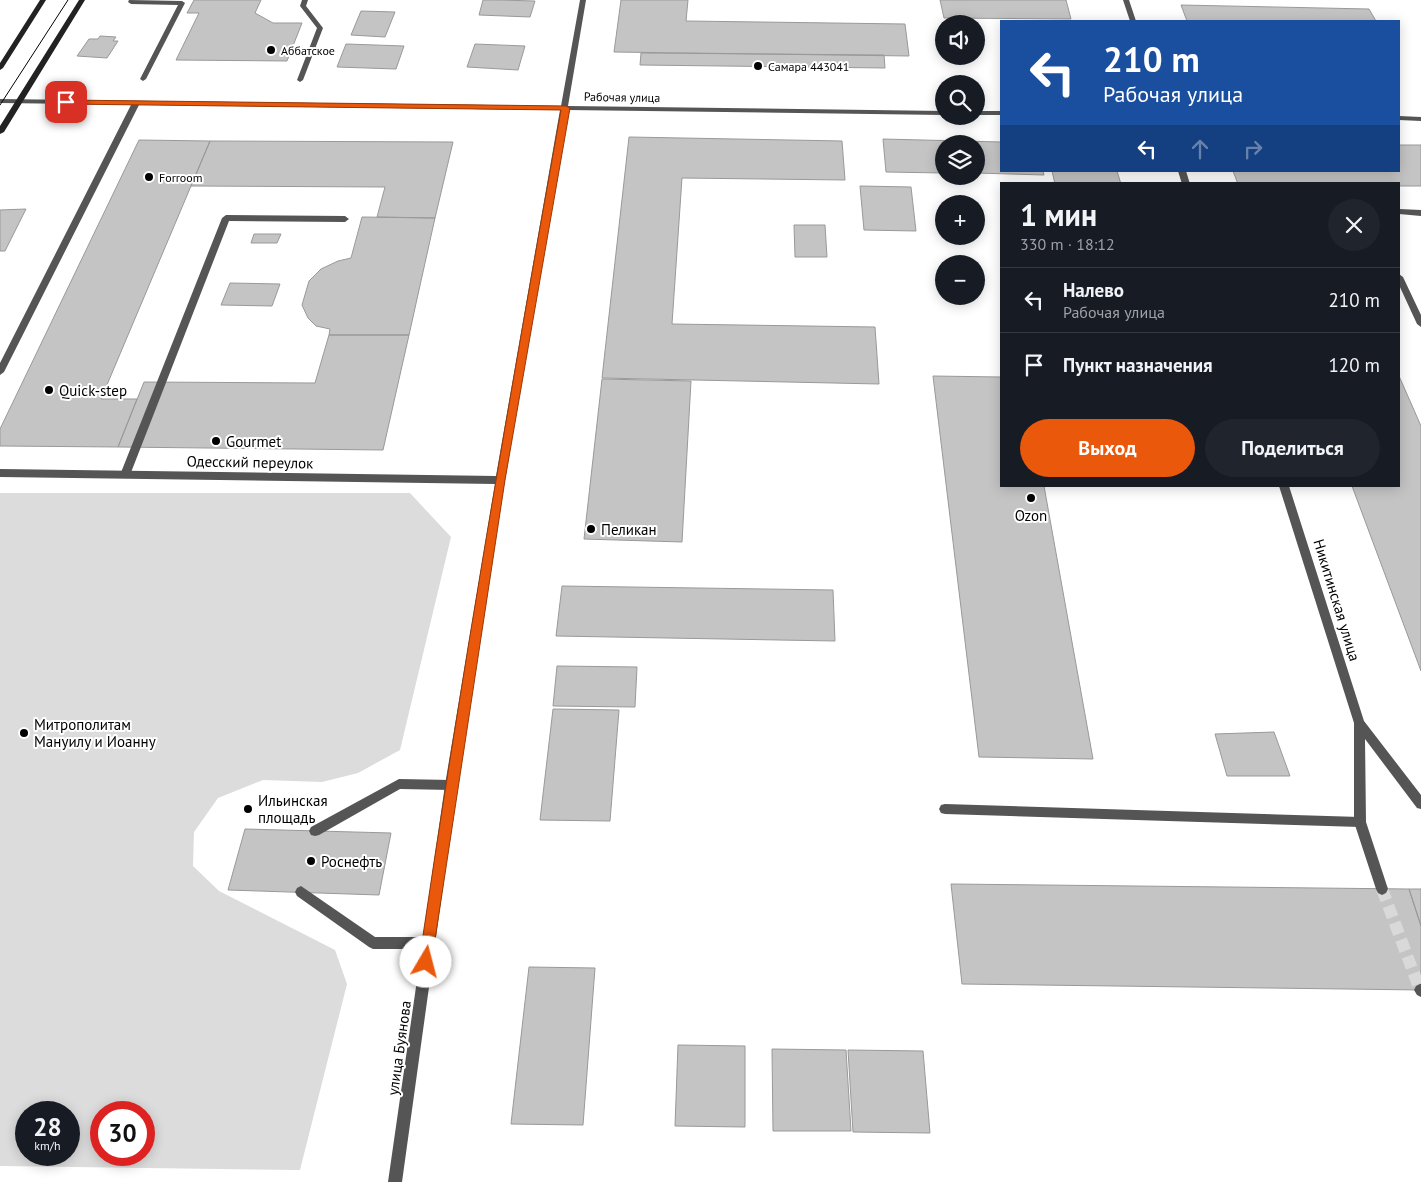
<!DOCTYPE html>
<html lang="ru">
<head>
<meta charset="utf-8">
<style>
	:root { --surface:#171b24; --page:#20242c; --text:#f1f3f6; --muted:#9ea1a6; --line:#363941; --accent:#ea580c }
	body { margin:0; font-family:"PT Sans",sans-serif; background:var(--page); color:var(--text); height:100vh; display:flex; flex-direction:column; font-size:19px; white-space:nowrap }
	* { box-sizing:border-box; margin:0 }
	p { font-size:16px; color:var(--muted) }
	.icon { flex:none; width:28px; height:28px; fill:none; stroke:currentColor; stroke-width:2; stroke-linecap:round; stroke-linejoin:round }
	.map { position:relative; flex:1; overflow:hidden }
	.side { position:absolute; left:1000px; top:182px; width:400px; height:305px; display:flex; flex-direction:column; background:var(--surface); border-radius:0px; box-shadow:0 2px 12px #0003 }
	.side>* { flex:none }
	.guide { position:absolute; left:1000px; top:20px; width:400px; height:152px; border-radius:0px; box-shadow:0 2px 12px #0003; background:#1a4fa0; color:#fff; overflow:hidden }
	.buttons { position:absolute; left:935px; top:15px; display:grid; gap:10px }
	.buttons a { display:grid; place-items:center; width:50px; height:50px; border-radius:50%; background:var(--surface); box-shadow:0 2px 12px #0003; font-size:25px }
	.speed { position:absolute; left:15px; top:1101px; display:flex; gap:10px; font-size:25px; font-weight:700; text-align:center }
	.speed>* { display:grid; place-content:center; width:65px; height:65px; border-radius:50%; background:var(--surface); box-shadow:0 2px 12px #0003; line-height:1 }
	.speed small { font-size:12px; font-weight:400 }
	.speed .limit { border:8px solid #d22; background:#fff; color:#111 }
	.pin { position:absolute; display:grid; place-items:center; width:42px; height:42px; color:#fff; margin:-21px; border-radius:10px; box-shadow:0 2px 8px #0006 }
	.me { position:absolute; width:55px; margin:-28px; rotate:8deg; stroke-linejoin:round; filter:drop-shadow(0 0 4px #0008) }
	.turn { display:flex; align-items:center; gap:18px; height:105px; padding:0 20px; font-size:22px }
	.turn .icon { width:65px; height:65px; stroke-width:2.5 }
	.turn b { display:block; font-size:35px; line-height:42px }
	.lanes { display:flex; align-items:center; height:48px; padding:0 20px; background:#0003; justify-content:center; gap:25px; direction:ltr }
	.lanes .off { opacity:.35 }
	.round { display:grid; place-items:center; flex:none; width:52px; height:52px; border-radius:26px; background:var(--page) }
	.summary { display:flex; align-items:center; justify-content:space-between; height:85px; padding:0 20px }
	h1 { font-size:30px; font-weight:700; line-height:38px }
	.cta { display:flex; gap:10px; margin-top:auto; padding:10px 20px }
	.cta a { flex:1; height:58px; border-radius:30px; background:var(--accent); color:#fff; font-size:20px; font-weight:700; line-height:58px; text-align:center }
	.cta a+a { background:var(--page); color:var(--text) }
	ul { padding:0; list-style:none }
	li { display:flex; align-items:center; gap:15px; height:65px; padding:0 20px; border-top:1px solid var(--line) }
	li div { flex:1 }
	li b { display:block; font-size:19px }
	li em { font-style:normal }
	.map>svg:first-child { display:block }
	.green { fill:#dcdcdc; fill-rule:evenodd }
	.building { fill:#c4c4c4; stroke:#999 }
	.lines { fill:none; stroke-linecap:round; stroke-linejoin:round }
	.street-tunnel { stroke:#d9d9d9; stroke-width:12; stroke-dasharray:12 6; stroke-linecap:butt }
	.lane { fill:#555; fill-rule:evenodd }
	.street { fill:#555; fill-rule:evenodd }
	.secondary { fill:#222; fill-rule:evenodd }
	.tram { stroke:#000; stroke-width:1 }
	.route { fill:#ea580c; stroke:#983908 }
	.poi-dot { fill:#000; stroke:#fff; stroke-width:2 }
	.labels { text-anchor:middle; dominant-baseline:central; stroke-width:4; stroke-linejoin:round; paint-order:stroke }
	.far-poi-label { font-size:12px; fill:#000; stroke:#fff; text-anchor:start }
	.far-street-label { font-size:12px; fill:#000; stroke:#fff }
	.poi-label { font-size:15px; fill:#000; stroke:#fff; text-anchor:start }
	.street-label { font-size:15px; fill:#000; stroke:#fff }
</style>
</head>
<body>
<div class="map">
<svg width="1421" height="1182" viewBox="0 0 1421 1182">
	<rect width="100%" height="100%" fill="#fff"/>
	<path class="green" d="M 0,493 L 410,493 L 451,537 L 400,750 L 358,773 L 322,782 L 263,780 L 218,798 L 194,832 L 193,866 L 219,891 L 335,950 L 347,984 L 300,1170 L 0,1166 ZM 26,1112 L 69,1112 L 69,1155 L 26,1155 ZM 101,1112 L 144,1112 L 144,1155 L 101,1155 Z"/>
	<path class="building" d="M 194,0 L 261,0 L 255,13 L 273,23 L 302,23 L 287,61 L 176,60 L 199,13 L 187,13 Z
		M 483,0 L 499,0 L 535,1 L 530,17 L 479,15 Z
		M 621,0 L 688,0 L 686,21 L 905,24 L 909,56 L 614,52 Z
		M 940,0 L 1066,0 L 1071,19 L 944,18 Z
		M 1181,5 L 1369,9 L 1376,21 L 1187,21 Z
		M 361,11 L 395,12 L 385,37 L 351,35 Z
		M 100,36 L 116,37 L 113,41 L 118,41 L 107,58 L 77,56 L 89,39 L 98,39 Z
		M 346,44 L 404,46 L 396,69 L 337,67 Z
		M 475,44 L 525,46 L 518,70 L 467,67 Z
		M 641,53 L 884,55 L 885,68 L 640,65 Z
		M 629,137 L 842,141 L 845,180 L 682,178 L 672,324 L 875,327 L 879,384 L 602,378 Z
		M 883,139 L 1001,142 L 1001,171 L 1043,171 L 1044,175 L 976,173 L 976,144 L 944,144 L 944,173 L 886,172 Z
		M 139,140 L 210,141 L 101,399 L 137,399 L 118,447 L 0,446 L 0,429 Z
		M 210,141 L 453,142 L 435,218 L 377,217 L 385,187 L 191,186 Z
		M 1399,145 L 1421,145 L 1421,186 L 1399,186 L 1399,184 L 1238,184 L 1233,171 L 1399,171 Z
		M 1052,171 L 1117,171 L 1121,184 L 1055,184 Z
		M 860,186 L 911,187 L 916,231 L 864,230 Z
		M 26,209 L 5,251 L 0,251 L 0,210 Z
		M 362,217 L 435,218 L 409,335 L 329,335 L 330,329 L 316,326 L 308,318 L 302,305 L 309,281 L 321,269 L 338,261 L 351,258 Z
		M 794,225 L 825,225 L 827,257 L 795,257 Z
		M 254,234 L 281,234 L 277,243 L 251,243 Z
		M 230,283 L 280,284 L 272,306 L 221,305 Z
		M 329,335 L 409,335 L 383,450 L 118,447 L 144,382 L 315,383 Z
		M 933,376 L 1001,377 L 1001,486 L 1044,486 L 1093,759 L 979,757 Z
		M 1399,376 L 1421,426 L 1421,671 L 1352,486 L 1399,486 Z
		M 602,379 L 691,381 L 682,542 L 584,539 Z
		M 562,586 L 833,590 L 835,641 L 556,636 Z
		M 557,666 L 637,667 L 635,707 L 553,706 Z
		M 553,709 L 619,710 L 610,821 L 540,820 Z
		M 1274,732 L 1290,776 L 1227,776 L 1215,734 Z
		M 245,829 L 391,833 L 379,895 L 228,890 Z
		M 951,884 L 1409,889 L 1421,926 L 1421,990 L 962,984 Z
		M 1409,889 L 1421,889 L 1421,926 Z
		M 529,967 L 595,968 L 583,1125 L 511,1124 Z
		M 678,1045 L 745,1046 L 745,1127 L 675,1126 Z
		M 772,1049 L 846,1050 L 851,1131 L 773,1131 Z
		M 848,1050 L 923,1051 L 930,1133 L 853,1132 Z"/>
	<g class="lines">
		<path class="street-tunnel" d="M 1382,889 L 1420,990"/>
		<path class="lane" d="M 129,0 L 182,1 L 185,3 L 146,79 L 143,81 L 140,79 L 178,5 L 131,4 L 128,2 Z
			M 302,0 L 308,0 L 306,6 L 323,28 L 303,80 L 300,82 L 297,80 L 317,28 L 300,6 Z
			M 133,101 L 140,103 L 4,372 L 0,375 L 0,363 Z
			M 1399,209 L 1421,210 L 1421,216 L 1399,214 Z
			M 226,215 L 345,216 L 349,219 L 345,222 L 229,221 L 130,475 L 128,478 L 122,478 L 120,475 L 222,218 Z
			M 1399,274 L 1403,277 L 1421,315 L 1421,327 L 1417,324 L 1399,285 Z
			M 399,779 L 451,780 L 455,781 L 457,785 L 455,789 L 451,790 L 400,789 L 319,835 L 315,836 L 311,835 L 309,831 L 311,827 Z
			M 945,804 L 1360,817 L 1364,818 L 1366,822 L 1364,826 L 1360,827 L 945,814 L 941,813 L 939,809 L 941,805 Z
			M 301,886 L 375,937 L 429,937 L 433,939 L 435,943 L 433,947 L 429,949 L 373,949 L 369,947 L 297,896 L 295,892 L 297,888 Z"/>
		<path class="street" d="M 580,0 L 586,0 L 568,106 L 944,111 L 944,115 L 567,110 L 505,480 L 457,785 L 402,1182 L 388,1182 L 445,785 L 495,484 L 0,477 L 0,469 L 496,476 L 560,110 L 0,103 L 0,99 L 561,106 Z
			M 1123,0 L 1129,0 L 1136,21 L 1130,21 Z
			M 976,111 L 1001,111 L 1001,115 L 976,115 Z
			M 1399,116 L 1421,117 L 1421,121 L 1399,120 Z
			M 1178,171 L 1186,171 L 1190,184 L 1182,184 Z
			M 1279,486 L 1289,486 L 1364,721 L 1421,795 L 1421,809 L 1417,808 L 1365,739 L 1366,822 L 1388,889 L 1386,893 L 1382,895 L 1378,893 L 1376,889 L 1354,822 L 1354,723 Z
			M 1420,984 L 1421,984 L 1421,997 L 1417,995 L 1414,990 L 1416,986 Z"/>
		<path class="secondary" d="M 40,0 L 46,0 L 3,68 L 0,70 L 0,63 Z
			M 79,0 L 85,0 L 4,132 L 0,134 L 0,126 Z"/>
		<path class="tram" d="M 0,105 L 68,0"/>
	</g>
	<path class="route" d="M 66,100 L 566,106 L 570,108 L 505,480 L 431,966 L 426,968 L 421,966 L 419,962 C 461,677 510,394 561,110 L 64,104 L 64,100 Z"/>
	<g class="poi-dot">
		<circle cx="271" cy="50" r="5"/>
		<circle cx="758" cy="66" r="5"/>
		<circle cx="149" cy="177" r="5"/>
		<circle cx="49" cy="390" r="5"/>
		<circle cx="216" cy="441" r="5"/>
		<circle cx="1031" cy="498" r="5"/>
		<circle cx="591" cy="529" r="5"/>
		<circle cx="24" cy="733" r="5"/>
		<circle cx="248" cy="809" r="5"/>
		<circle cx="311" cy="861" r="5"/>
	</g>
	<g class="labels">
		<g class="far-poi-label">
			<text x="281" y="50">Аббатское</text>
			<text x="768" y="66">Самара 443041</text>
			<text x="159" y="177">Forroom</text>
		</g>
		<g class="far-street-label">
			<text transform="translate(622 97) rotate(1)">Рабочая улица</text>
		</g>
		<g class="poi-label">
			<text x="59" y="390">Quick-step</text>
			<text x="226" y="441">Gourmet</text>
			<text x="1031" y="515" text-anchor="middle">Ozon</text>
			<text x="601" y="529">Пеликан</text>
			<text x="34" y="724">Митрополитам<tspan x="34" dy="17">Мануилу и Иоанну</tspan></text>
			<text x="258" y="800">Ильинская<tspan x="258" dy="17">площадь</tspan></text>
			<text x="321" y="861">Роснефть</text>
		</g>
		<g class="street-label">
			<text transform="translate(250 462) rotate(1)">Одесский переулок</text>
			<text transform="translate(1337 600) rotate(73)">Никитинская улица</text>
			<text transform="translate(399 1048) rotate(-82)">улица Буянова</text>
		</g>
	</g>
</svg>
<div class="buttons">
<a><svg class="icon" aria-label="sound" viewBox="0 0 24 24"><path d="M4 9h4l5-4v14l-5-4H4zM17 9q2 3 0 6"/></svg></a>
<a><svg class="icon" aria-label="search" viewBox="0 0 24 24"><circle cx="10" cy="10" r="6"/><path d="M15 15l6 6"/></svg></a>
<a><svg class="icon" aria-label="layers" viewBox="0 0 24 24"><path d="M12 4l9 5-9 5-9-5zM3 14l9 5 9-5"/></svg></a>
<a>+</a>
<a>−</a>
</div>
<div class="speed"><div>28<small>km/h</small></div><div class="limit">30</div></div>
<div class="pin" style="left:66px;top:102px;background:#d93025"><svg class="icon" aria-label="arrive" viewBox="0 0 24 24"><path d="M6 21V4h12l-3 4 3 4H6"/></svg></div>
<svg class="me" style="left:426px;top:962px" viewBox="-20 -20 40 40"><circle r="19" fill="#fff"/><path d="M0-13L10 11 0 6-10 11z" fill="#ea580c"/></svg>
<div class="guide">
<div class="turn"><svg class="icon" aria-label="left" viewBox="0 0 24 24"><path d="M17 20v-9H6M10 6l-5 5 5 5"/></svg><div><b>210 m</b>Рабочая улица</div></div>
<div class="lanes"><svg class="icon" aria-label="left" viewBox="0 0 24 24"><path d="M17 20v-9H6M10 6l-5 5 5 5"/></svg><svg class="icon off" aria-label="ahead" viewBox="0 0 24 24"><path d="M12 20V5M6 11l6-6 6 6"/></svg><svg class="icon off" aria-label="right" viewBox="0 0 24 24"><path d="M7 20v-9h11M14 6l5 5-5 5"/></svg></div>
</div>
<section class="side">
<div class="summary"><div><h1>1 мин</h1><p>330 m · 18:12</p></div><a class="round"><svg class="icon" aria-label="close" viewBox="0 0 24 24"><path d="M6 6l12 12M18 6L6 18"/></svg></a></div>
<ul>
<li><svg class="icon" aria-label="left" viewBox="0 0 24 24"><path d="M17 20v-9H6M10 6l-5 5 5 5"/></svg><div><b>Налево</b><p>Рабочая улица</p></div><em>210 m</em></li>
<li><svg class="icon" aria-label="arrive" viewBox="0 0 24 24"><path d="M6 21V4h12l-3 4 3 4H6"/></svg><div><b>Пункт назначения</b></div><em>120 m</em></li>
</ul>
<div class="cta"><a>Выход</a><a>Поделиться</a></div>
</section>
</div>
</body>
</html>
